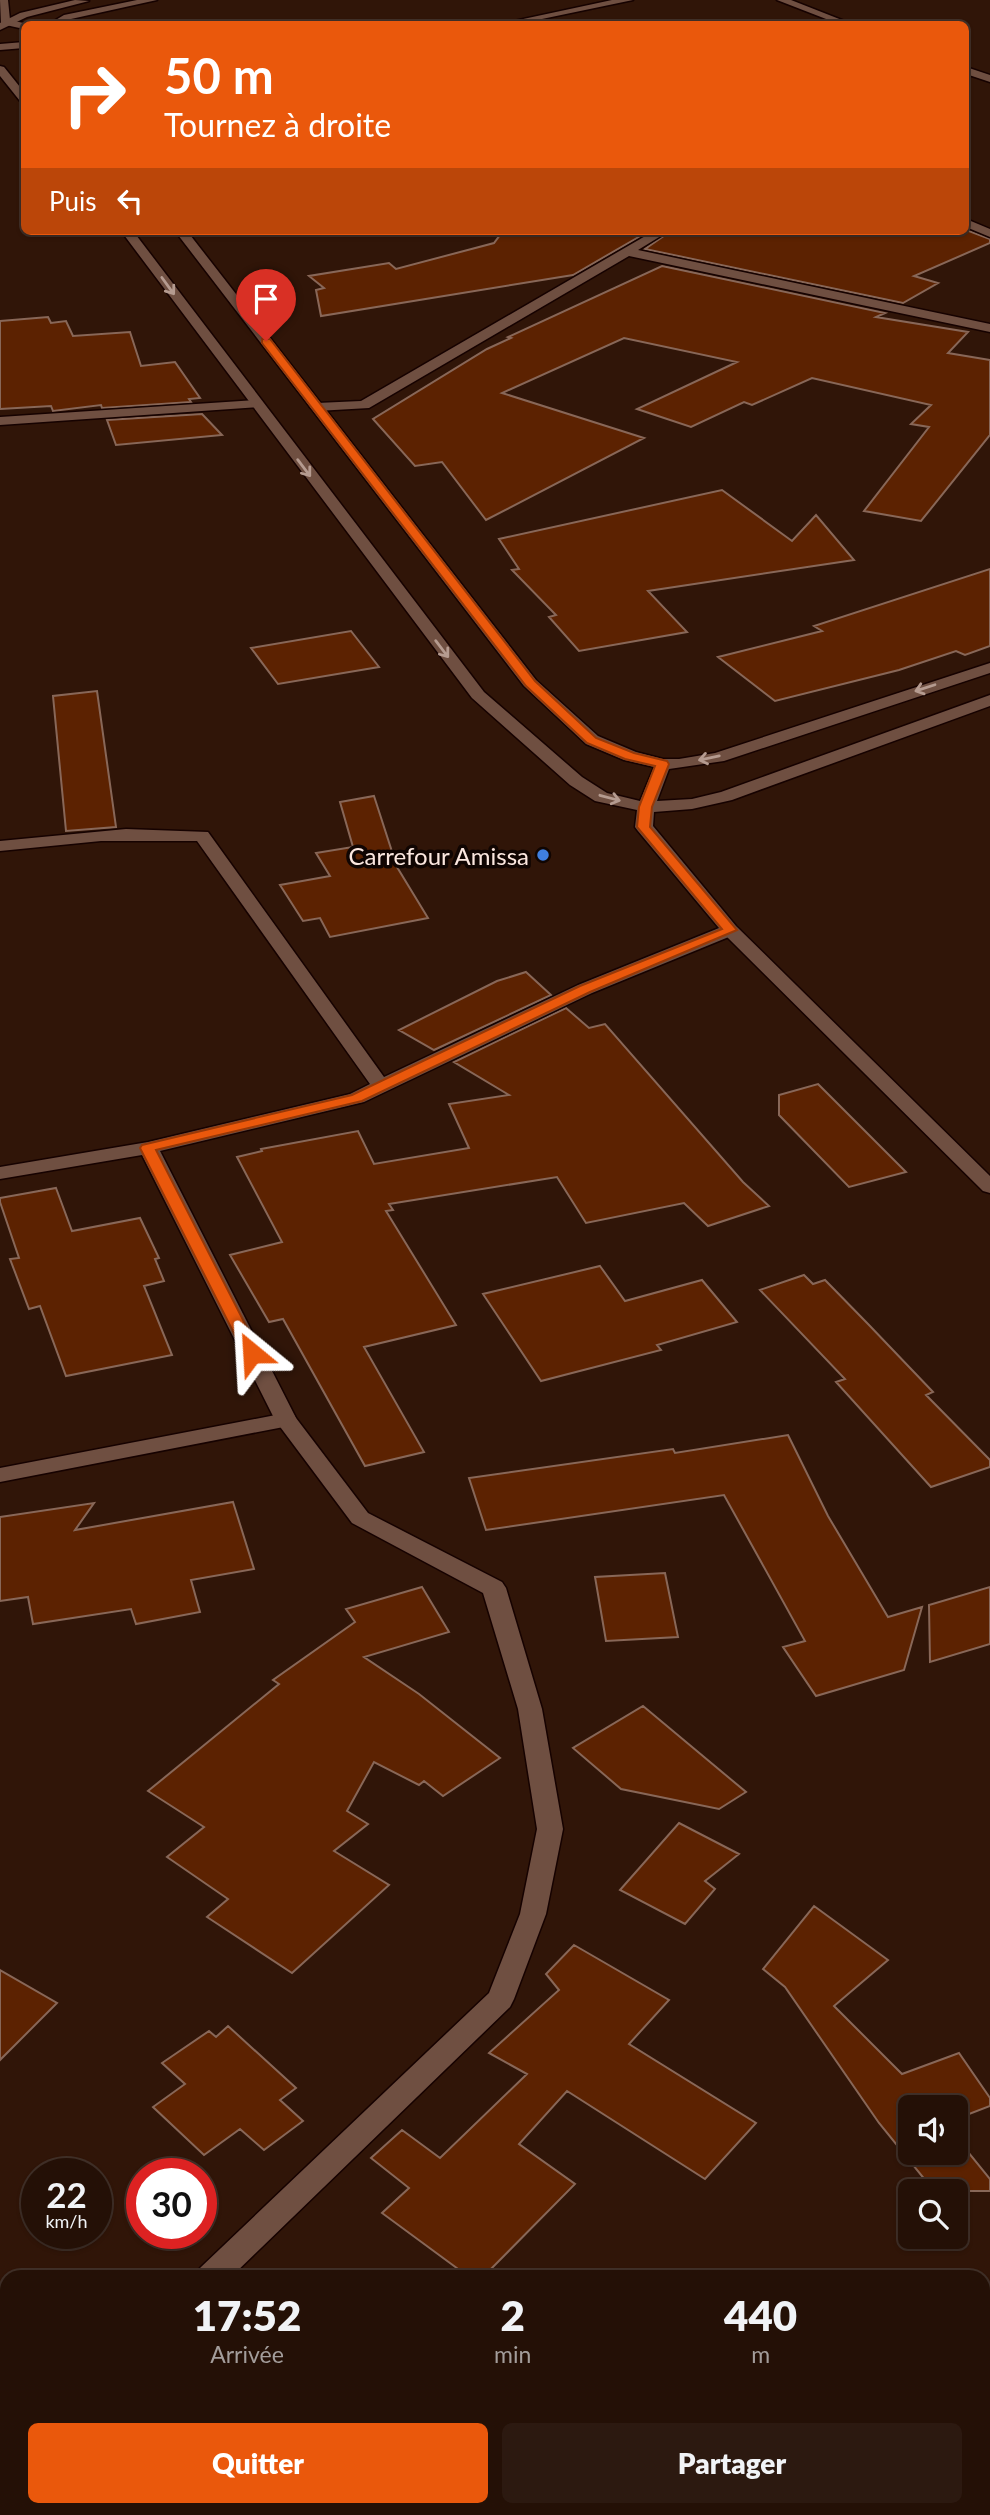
<!DOCTYPE html>
<html lang="fr">
<head>
<meta charset="utf-8">
<style>
	:root { --surface:#241006; --page:#2c1910; --text:#f1f3f6; --muted:#a39d9b; --line:#413028; --accent:#ea580c }
	body { margin:0; font-family:Lato,sans-serif; background:var(--page); color:var(--text); height:100vh; display:flex; flex-direction:column; font-size:26px; white-space:nowrap }
	* { box-sizing:border-box; margin:0 }
	p { font-size:23px; color:var(--muted) }
	.icon { flex:none; width:38px; height:38px; fill:none; stroke:currentColor; stroke-width:2; stroke-linecap:round; stroke-linejoin:round }
	.map { position:relative; flex:1; overflow:hidden }
	.panel { position:absolute; left:0px; top:2270px; width:990px; height:247px; display:flex; flex-direction:column; background:var(--surface); border-radius:21px 21px 0 0; box-shadow:0 2px 5px #0004,0 0 0 2px var(--line) }
	.panel>* { flex:none }
	.guide { position:absolute; left:21px; top:21px; width:948px; height:214px; border-radius:10px; box-shadow:0 2px 5px #0004,0 0 0 2px var(--line); background:#ea580c; color:#fff; overflow:hidden }
	.buttons { position:absolute; left:898px; top:2095px; display:grid; gap:14px }
	.buttons a { display:grid; place-items:center; width:70px; height:70px; border-radius:10px; background:var(--surface); box-shadow:0 2px 5px #0004,0 0 0 2px var(--line); font-size:35px }
	.speed { position:absolute; left:21px; top:2158px; display:flex; gap:14px; font-size:35px; font-weight:700; text-align:center }
	.speed>* { display:grid; place-content:center; width:91px; height:91px; border-radius:50%; background:var(--surface); box-shadow:0 2px 5px #0004,0 0 0 2px var(--line); line-height:1 }
	.speed small { font-size:18px; font-weight:400 }
	.speed .limit { border:10px solid #d22; background:#fff; color:#111 }
	.pin { position:absolute; display:grid; place-items:center; width:60px; height:60px; color:#fff; margin:-72px -30px; border-radius:50% 50% 50% 0; rotate:-45deg; box-shadow:0 0 7px #0007 }
	.pin .icon { rotate:45deg }
	.me { position:absolute; width:77px; margin:-38px; rotate:333deg; stroke-linejoin:round; filter:drop-shadow(0 0 5px #0008) }
	.turn { display:flex; align-items:center; gap:24px; height:147px; padding:0 28px; font-size:32px }
	.turn .icon { width:91px; height:91px; stroke-width:2.5 }
	.turn b { display:block; font-size:49px; line-height:60px }
	.then { display:flex; align-items:center; height:66px; padding:0 28px; background:#0003; gap:14px; font-size:26px }
	.eta { display:flex; justify-content:space-evenly; align-items:center; height:119px; text-align:center }
	.eta b { font-size:42px; font-weight:800; line-height:49px }
	.button { display:flex; gap:14px; margin-top:auto; padding:14px 28px }
	.button a { flex:1; height:80px; border-radius:10px; background:var(--accent); color:#fff; font-size:28px; font-weight:800; line-height:80px; text-align:center }
	.button a+a { background:var(--page); color:var(--text) }
	.map>svg:first-child { display:block }
	.building { fill:#5c2201; stroke:#886758; stroke-width:2 }
	.lines { fill:none; stroke-linecap:round; stroke-linejoin:round }
	.lane-casing { stroke:#160200; stroke-width:3 }
	.street-casing { stroke:#160200; stroke-width:3 }
	.secondary-casing { stroke:#160200; stroke-width:3 }
	.lane { fill:#6f4f41; fill-rule:evenodd }
	.street { fill:#6f4f41; fill-rule:evenodd }
	.secondary { fill:#6f4f41; fill-rule:evenodd }
	.oneway { stroke:#b59b90 }
	.route { fill:#ea580c; stroke:#983908; stroke-width:2 }
	.shop-dot { fill:#3f7fe0; stroke:#100502; stroke-width:2.5 }
	.labels { text-anchor:middle; dominant-baseline:central; stroke-width:7; stroke-linejoin:round; paint-order:stroke }
	.poi-label { font-size:24px; fill:#fbe7df; stroke:#100502; text-anchor:end }
</style>
</head>
<body>
<div class="map">
<svg width="990" height="2515" viewBox="0 0 990 2515">
	<rect width="100%" height="100%" fill="#301508"/>
	<path class="building" d="M 503,231 L 649,231 L 573,275 L 321,316 L 316,290 L 324,288 L 309,276 L 389,263 L 396,269 L 494,243 Z
		M 671,231 L 969,231 L 990,239 L 990,243 L 914,276 L 938,283 L 903,303 L 645,249 Z
		M 662,266 L 885,313 L 876,317 L 968,332 L 948,353 L 990,360 L 990,435 L 921,521 L 864,511 L 929,427 L 911,424 L 931,405 L 812,378 L 752,405 L 744,402 L 691,427 L 637,409 L 737,362 L 624,338 L 502,393 L 644,438 L 486,520 L 442,462 L 415,466 L 373,419 L 487,349 L 511,338 L 508,337 Z
		M 48,317 L 51,323 L 66,321 L 73,336 L 130,332 L 141,366 L 175,362 L 200,398 L 189,399 L 191,402 L 102,408 L 101,405 L 53,411 L 51,406 L 0,409 L 0,321 Z
		M 202,414 L 222,435 L 116,445 L 107,420 Z
		M 722,490 L 792,541 L 816,515 L 854,560 L 648,591 L 687,632 L 579,651 L 549,617 L 556,615 L 512,570 L 519,569 L 499,539 Z
		M 990,569 L 990,646 L 965,655 L 956,651 L 899,670 L 775,701 L 718,657 L 822,631 L 814,626 Z
		M 351,631 L 379,667 L 278,684 L 251,648 Z
		M 97,691 L 116,827 L 66,831 L 53,696 Z
		M 374,796 L 397,867 L 428,918 L 330,937 L 320,918 L 303,921 L 280,885 L 330,876 L 316,853 L 353,847 L 340,802 Z
		M 526,972 L 551,995 L 434,1050 L 399,1030 L 497,981 Z
		M 566,1008 L 589,1028 L 605,1024 L 743,1182 L 769,1206 L 708,1226 L 684,1203 L 586,1223 L 557,1177 L 389,1204 L 393,1210 L 386,1211 L 456,1325 L 364,1347 L 424,1452 L 365,1466 L 283,1319 L 269,1322 L 230,1255 L 282,1242 L 237,1157 L 262,1151 L 261,1149 L 358,1131 L 374,1164 L 469,1148 L 449,1104 L 509,1095 L 454,1062 Z
		M 818,1084 L 906,1172 L 849,1187 L 779,1115 L 779,1095 Z
		M 56,1188 L 72,1231 L 140,1218 L 159,1258 L 155,1259 L 164,1281 L 144,1286 L 172,1355 L 66,1376 L 40,1306 L 29,1309 L 10,1259 L 19,1258 L 0,1202 L 0,1198 Z
		M 600,1266 L 625,1301 L 702,1280 L 737,1322 L 657,1345 L 661,1350 L 541,1381 L 483,1294 Z
		M 804,1275 L 813,1284 L 825,1280 L 869,1325 L 933,1392 L 926,1395 L 990,1460 L 990,1467 L 931,1487 L 836,1382 L 845,1379 L 760,1290 Z
		M 788,1435 L 828,1516 L 888,1617 L 922,1607 L 904,1670 L 816,1696 L 783,1647 L 805,1641 L 724,1495 L 486,1530 L 469,1478 L 673,1449 L 675,1453 Z
		M 233,1502 L 254,1569 L 191,1580 L 200,1612 L 136,1624 L 131,1609 L 33,1624 L 28,1597 L 0,1601 L 0,1517 L 94,1503 L 75,1530 Z
		M 665,1573 L 678,1637 L 606,1641 L 595,1577 Z
		M 422,1587 L 449,1632 L 364,1657 L 419,1694 L 500,1758 L 443,1796 L 424,1781 L 419,1785 L 374,1762 L 347,1811 L 368,1824 L 334,1851 L 389,1885 L 292,1973 L 207,1917 L 228,1899 L 167,1857 L 204,1827 L 148,1791 L 279,1684 L 273,1680 L 355,1622 L 346,1609 Z
		M 990,1587 L 990,1644 L 930,1662 L 929,1605 Z
		M 643,1706 L 746,1792 L 719,1809 L 621,1789 L 573,1748 Z
		M 679,1823 L 739,1854 L 705,1881 L 715,1889 L 685,1924 L 620,1890 Z
		M 814,1906 L 888,1960 L 834,2006 L 902,2074 L 959,2053 L 990,2098 L 990,2106 L 956,2119 L 956,2107 L 910,2107 L 910,2152 L 956,2152 L 956,2137 L 990,2179 L 990,2191 L 934,2191 L 879,2123 L 785,1987 L 763,1969 Z
		M 574,1945 L 669,2000 L 629,2044 L 756,2123 L 705,2179 L 567,2091 L 519,2144 L 575,2184 L 483,2277 L 469,2277 L 382,2213 L 409,2188 L 371,2158 L 402,2130 L 440,2158 L 527,2074 L 489,2053 L 559,1990 L 546,1974 Z
		M 0,1970 L 57,2003 L 0,2060 Z
		M 228,2026 L 296,2088 L 280,2100 L 303,2121 L 264,2150 L 240,2129 L 204,2155 L 153,2107 L 185,2084 L 162,2063 L 209,2031 L 216,2037 Z"/>
	<g class="lines">
		<defs>
			<path id="lane" d="M 286,1413 L 294,1415 L 297,1420 L 294,1425 L 0,1482 L 0,1468 Z"/>
			<path id="street" d="M 0,0 L 8,0 L 10,20 L 28,24 L 24,24 L 24,29 L 1,24 Z
				M 612,0 L 633,0 L 518,24 L 500,24 Z
				M 777,0 L 791,0 L 852,24 L 839,24 Z
				M 24,42 L 24,48 L 0,50 L 0,44 Z
				M 966,67 L 990,75 L 990,82 L 966,74 Z
				M 966,219 L 990,229 L 990,237 L 966,227 Z
				M 654,231 L 669,231 L 638,250 L 990,324 L 990,332 L 629,256 L 369,408 L 317,411 L 310,407 L 317,403 L 361,401 Z
				M 256,400 L 261,401 L 261,407 L 0,425 L 0,417 Z
				M 126,829 L 208,832 L 384,1077 L 578,985 L 724,926 L 730,925 L 739,930 L 736,934 L 592,993 L 364,1102 L 160,1151 L 296,1418 L 368,1513 L 502,1582 L 506,1588 L 542,1709 L 563,1829 L 546,1914 L 514,1999 L 510,2007 L 231,2277 L 196,2277 L 200,2268 L 489,1993 L 520,1914 L 537,1829 L 518,1709 L 483,1593 L 352,1523 L 275,1420 L 142,1155 L 0,1179 L 0,1167 L 148,1142 L 350,1094 L 370,1084 L 197,841 L 101,841 L 0,851 L 0,841 Z
				M 7,2492 L 7,2510 L 21,2510 L 19,2515 L 0,2515 L 0,2494 Z"/>
			<path id="secondary" d="M 75,0 L 89,1 L 27,17 L 0,30 L 0,23 L 20,13 Z
				M 137,0 L 157,0 L 71,19 L 61,24 L 49,24 L 64,15 Z
				M 0,66 L 4,67 L 24,92 L 24,102 L 20,101 L 0,76 Z
				M 121,231 L 133,231 L 484,692 L 582,777 L 607,793 L 640,801 L 654,767 L 624,760 L 586,744 L 524,686 L 175,231 L 187,231 L 536,680 L 598,736 L 636,752 L 663,759 L 679,759 L 715,753 L 990,663 L 990,673 L 724,761 L 669,769 L 657,801 L 692,799 L 721,792 L 990,695 L 990,706 L 732,800 L 692,809 L 654,812 L 653,826 L 736,926 L 990,1176 L 990,1193 L 983,1191 L 724,934 L 638,831 L 635,827 L 637,810 L 595,801 L 570,785 L 472,698 Z"/>
		</defs>
		<use href="#lane" class="lane-casing"/>
		<use href="#street" class="street-casing"/>
		<use href="#secondary" class="secondary-casing"/>
		<use href="#lane" class="lane"/>
		<use href="#street" class="street"/>
		<use href="#secondary" class="secondary"/>
	</g>
	<defs><path id="oneway-shaft" d="M-6 0H5M1.5-3L5.5 0L1.5 3" fill="none" stroke-width="1.6" stroke-linecap="round" stroke-linejoin="round" transform="scale(1.75)"/></defs>
	<g class="oneway">
		<use href="#oneway-shaft" transform="translate(168 286) rotate(54)"/>
		<use href="#oneway-shaft" transform="translate(304 468) rotate(53)"/>
		<use href="#oneway-shaft" transform="translate(442 649) rotate(53)"/>
		<use href="#oneway-shaft" transform="translate(925 688) rotate(162)"/>
		<use href="#oneway-shaft" transform="translate(709 758) rotate(168)"/>
		<use href="#oneway-shaft" transform="translate(610 798) rotate(15)"/>
	</g>
	<path class="route" d="M 262,339 L 270,339 L 535,681 L 596,738 L 634,753 L 667,761 L 669,764 L 652,807 L 650,827 L 737,930 L 590,992 L 362,1101 L 156,1150 L 260,1353 L 252,1359 L 244,1353 L 140,1148 L 142,1145 L 352,1095 L 580,986 L 722,929 L 637,827 L 639,807 L 655,766 L 625,759 L 587,743 L 526,686 L 262,343 Z"/>
	<circle class="shop-dot" cx="543" cy="855" r="7"/>
	<g class="labels">
		<g class="poi-label">
			<text x="529" y="855">Carrefour Amissa</text>
		</g>
	</g>
</svg>
<div class="buttons">
<a><svg class="icon" aria-label="sound" viewBox="0 0 24 24"><path d="M4 9h4l5-4v14l-5-4H4zM17 9q2 3 0 6"/></svg></a>
<a><svg class="icon" aria-label="search" viewBox="0 0 24 24"><circle cx="10" cy="10" r="6"/><path d="M15 15l6 6"/></svg></a>
</div>
<div class="speed"><div>22<small>km/h</small></div><div class="limit">30</div></div>
<div class="pin" style="left:266px;top:341px;background:#d93025"><svg class="icon" aria-label="arrive" viewBox="0 0 24 24"><path d="M6 21V4h12l-3 4 3 4H6"/></svg></div>
<svg class="me" style="left:252px;top:1353px" viewBox="-20 -20 40 40"><path d="M0-17L14 15 0 8-14 15z" fill="#ea580c" stroke="#fff" stroke-width="4"/></svg>
<div class="guide">
<div class="turn"><svg class="icon" aria-label="right" viewBox="0 0 24 24"><path d="M7 20v-9h11M14 6l5 5-5 5"/></svg><div><b>50 m</b>Tournez à droite</div></div>
<div class="then">Puis<svg class="icon" aria-label="left" viewBox="0 0 24 24"><path d="M17 20v-9H6M10 6l-5 5 5 5"/></svg></div>
</div>
<section class="panel">
<div class="eta">
<div><b>17:52</b><p>Arrivée</p></div>
<div><b>2</b><p>min</p></div>
<div><b>440</b><p>m</p></div>
</div>
<div class="button"><a>Quitter</a><a>Partager</a></div>
</section>
</div>
</body>
</html>
